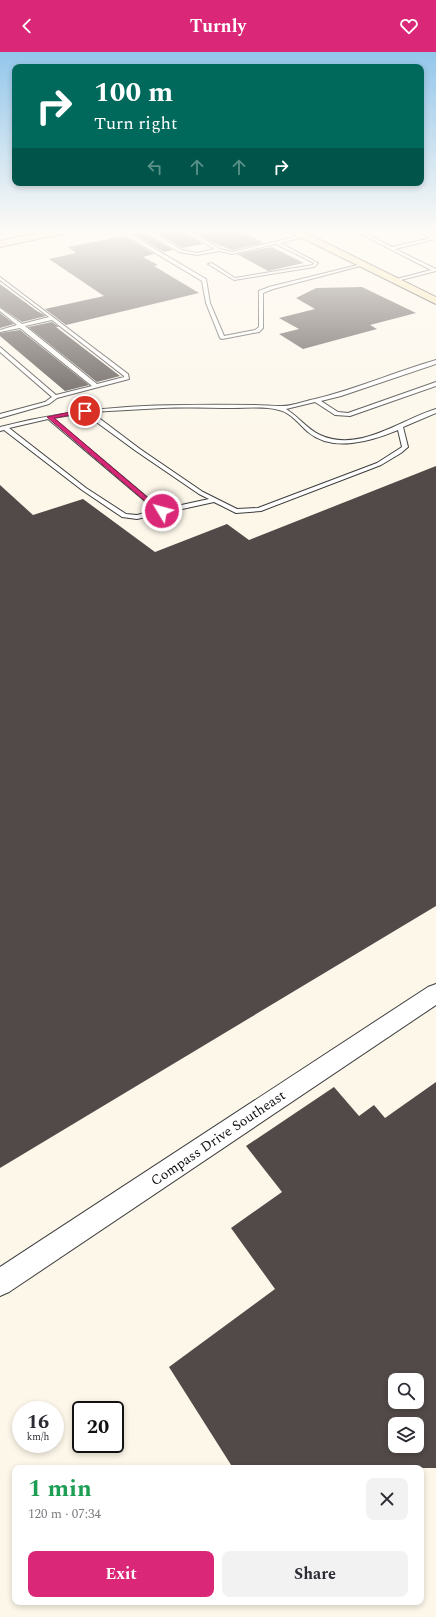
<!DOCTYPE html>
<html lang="en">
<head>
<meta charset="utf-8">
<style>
	:root { --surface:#fff; --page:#f2f2f3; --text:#2b2b33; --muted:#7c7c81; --accent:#db2777 }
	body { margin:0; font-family:Spectral,serif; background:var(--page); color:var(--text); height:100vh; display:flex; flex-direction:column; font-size:15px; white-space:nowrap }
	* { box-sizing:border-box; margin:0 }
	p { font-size:13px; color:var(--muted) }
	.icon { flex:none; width:22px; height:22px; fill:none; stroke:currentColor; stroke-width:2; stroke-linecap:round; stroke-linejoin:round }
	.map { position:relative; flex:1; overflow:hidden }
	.details { position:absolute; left:12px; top:1413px; width:412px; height:140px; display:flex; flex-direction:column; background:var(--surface); border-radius:8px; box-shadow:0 2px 6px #0003 }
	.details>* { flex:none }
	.banner { position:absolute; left:12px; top:12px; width:412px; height:122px; border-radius:8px; box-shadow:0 2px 6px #0003; background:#00695c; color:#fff; overflow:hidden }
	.fabs { position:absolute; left:388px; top:1321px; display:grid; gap:8px }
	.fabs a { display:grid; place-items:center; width:36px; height:36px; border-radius:8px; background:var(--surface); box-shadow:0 2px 6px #0003; font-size:20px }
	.speed { position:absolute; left:12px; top:1349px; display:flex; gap:8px; font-size:20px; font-weight:700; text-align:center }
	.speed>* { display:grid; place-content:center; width:52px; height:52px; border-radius:50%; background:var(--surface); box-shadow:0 2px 6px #0003; line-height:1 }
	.speed small { font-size:10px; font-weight:400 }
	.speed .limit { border:2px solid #111; border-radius:6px; background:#fff; color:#111 }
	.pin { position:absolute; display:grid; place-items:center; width:34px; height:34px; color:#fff; margin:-17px; border:2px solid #fff; border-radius:50%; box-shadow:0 1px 4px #0007 }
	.me { position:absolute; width:44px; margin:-22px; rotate:307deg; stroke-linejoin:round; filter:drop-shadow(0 0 3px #0008) }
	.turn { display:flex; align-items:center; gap:14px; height:84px; padding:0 16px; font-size:18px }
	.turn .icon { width:52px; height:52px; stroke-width:2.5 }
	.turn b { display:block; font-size:28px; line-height:34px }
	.lanes { display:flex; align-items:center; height:38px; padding:0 16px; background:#0003; justify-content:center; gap:20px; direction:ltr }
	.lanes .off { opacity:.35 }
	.round { display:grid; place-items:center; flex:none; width:42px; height:42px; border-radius:8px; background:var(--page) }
	.headline { display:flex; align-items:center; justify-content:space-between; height:68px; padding:0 16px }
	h1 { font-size:24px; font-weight:700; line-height:30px; color:#1e9e55 }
	.action { display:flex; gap:8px; margin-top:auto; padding:8px 16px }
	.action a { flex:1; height:46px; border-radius:8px; background:var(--accent); color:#fff; font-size:16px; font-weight:700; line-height:46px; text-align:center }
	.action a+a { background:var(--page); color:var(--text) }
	header { display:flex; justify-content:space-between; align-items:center; height:52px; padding:0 16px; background:var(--accent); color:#fff; font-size:18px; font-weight:700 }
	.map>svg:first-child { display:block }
	.building { fill:#524a48; fill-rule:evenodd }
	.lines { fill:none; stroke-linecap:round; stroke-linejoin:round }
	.lane-casing { stroke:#3d3d3d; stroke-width:2 }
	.street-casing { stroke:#3d3d3d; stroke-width:2 }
	.secondary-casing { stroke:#2c2c2c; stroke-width:2 }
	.lane { fill:#fff; fill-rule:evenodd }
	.street { fill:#fff; fill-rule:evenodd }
	.secondary { fill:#f7e4ab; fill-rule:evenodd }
	.route { fill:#db2777; stroke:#8e194d }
	.labels { text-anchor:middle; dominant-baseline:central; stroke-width:4; stroke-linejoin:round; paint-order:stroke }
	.near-street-label { font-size:14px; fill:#0a0a0a; stroke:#fff }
</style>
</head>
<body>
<header><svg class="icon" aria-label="back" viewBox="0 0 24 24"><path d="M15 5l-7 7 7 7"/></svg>Turnly<svg class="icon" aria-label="heart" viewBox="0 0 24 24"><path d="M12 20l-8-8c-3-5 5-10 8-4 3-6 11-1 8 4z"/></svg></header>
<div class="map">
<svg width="436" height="1565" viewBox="0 0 436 1565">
	<rect width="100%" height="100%" fill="#fdf7ea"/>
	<path class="building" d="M 152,178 L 181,178 L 203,192 L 182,196 Z
		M 192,178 L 240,178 L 264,191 L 232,198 L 211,190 Z
		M 142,180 L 173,198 L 164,200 L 133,182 Z
		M 124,184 L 154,202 L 143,205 L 158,213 L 154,214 L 199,241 L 66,273 L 45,257 L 104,244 L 49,207 L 76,201 L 68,195 Z
		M 272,195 L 304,211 L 268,219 L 237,202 Z
		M 0,232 L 37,259 L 46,264 L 22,270 L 0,255 Z
		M 362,235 L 416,261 L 370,273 L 377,277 L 303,297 L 279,282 L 299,277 L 279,266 L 315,257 L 296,246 L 316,236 Z
		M 0,261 L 14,272 L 0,276 Z
		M 52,270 L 59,275 L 56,275 L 120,324 L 97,330 L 28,275 Z
		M 20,278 L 89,333 L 65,339 L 0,284 L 0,281 Z
		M 436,414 L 436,854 L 0,1116 L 0,433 L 33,463 L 83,447 L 155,500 L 227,472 L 249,488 Z
		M 436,1030 L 436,1416 L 233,1416 L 169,1315 L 275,1237 L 231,1176 L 282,1140 L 246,1094 L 334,1035 L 359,1064 L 374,1053 L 385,1066 ZM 395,1328 L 417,1328 L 417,1350 L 395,1350 ZM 395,1372 L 417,1372 L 417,1394 L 395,1394 Z"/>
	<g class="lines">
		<defs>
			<path id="lane" d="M 117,178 L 123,178 L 206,227 L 210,251 L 224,284 L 255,278 L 259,275 L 259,239 L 269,235 L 362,212 L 364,213 L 273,237 L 263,241 L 263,276 L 259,280 L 222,287 L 220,286 L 206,251 L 202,229 Z
				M 142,178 L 148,178 L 182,198 L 197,201 L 215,197 L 182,178 L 188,178 L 220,197 L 232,200 L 303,183 L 304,185 L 280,191 L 318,211 L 314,215 L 234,228 L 208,212 L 212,211 L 235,226 L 313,213 L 314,211 L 276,192 L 232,202 L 219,199 L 197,203 L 179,200 Z
				M 353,178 L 359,178 L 392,195 L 431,186 L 416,178 L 422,178 L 436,185 L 436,187 L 395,197 L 436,217 L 436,219 L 393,230 L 393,228 L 431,218 Z
				M 0,225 L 128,322 L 129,327 L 57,346 L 49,352 L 0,366 L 0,362 L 45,350 L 52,345 L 0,300 L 0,295 L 56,343 L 92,334 L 20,276 L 0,280 L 0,278 L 17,273 L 0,259 L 0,256 L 22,272 L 49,265 L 0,228 ZM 52,268 L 124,324 L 124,325 L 97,332 L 25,274 Z
				M 436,308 L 436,312 L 341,344 L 321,349 L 338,360 L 348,361 L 436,330 L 436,334 L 350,364 L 335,363 L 315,350 L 286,357 C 298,364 307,377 320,383 C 359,401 400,368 436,357 L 436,361 L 403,375 L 408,395 L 401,401 L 381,413 L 261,459 L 236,461 L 214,450 L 137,467 L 122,465 L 82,438 L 4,378 L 0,379 L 0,375 C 87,352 166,352 255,353 C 263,353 271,354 279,354 C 291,355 304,349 315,347 C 356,337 395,320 436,308 ZM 163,356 C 186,355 210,356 233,356 C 248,356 264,354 279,358 C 290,360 299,372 308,380 C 333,401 371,389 398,378 L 402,395 L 377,411 L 258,456 L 237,457 L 203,440 L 140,397 L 91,360 ZM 84,361 L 136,399 L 199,442 L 209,447 L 163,457 L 155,452 L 53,366 ZM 48,367 L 151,454 L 157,458 L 137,463 L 126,462 L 86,436 L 9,376 Z"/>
			<path id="street" d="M 436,932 L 436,953 L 9,1240 L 0,1244 L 0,1215 L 428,935 Z"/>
			<path id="secondary" d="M 50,178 L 71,178 L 66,181 L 0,195 L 0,189 Z
				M 286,178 L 300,178 L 436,245 L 436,252 Z"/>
		</defs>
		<use href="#lane" class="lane-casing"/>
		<use href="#street" class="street-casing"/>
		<use href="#secondary" class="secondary-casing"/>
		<use href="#lane" class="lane"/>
		<use href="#street" class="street"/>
		<use href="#secondary" class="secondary"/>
	</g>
	<linearGradient id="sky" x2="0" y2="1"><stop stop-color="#93c6eb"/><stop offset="0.45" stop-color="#fefbf6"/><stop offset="1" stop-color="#fefbf6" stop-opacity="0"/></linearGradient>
	<rect width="436" height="398" fill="url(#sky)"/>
	<path class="route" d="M 85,357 L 88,359 L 87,360 L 54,366 L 155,452 L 164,457 L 164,460 L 160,460 L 151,454 L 47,365 Z"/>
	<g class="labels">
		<g class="near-street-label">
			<text transform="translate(218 1086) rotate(-34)">Compass Drive Southeast</text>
		</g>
	</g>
</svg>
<div class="fabs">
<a><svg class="icon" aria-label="search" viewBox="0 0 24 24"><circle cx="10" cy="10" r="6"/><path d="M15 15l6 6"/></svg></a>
<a><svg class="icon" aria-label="layers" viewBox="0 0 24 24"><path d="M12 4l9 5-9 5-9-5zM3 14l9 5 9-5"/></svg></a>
</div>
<div class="speed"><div>16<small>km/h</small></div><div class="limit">20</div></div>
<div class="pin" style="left:85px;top:359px;background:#d93025"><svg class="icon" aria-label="arrive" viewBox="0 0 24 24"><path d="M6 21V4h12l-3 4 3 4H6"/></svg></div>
<svg class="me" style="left:162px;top:459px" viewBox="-20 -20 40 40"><circle r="17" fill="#db2777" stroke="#fff" stroke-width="3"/><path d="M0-11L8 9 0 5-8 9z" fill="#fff"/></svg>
<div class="banner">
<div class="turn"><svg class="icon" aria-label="right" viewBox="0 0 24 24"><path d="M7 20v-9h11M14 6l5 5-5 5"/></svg><div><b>100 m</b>Turn right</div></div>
<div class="lanes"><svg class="icon off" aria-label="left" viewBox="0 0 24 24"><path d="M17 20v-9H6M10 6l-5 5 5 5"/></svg><svg class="icon off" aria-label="ahead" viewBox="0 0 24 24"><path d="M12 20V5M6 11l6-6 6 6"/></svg><svg class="icon off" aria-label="ahead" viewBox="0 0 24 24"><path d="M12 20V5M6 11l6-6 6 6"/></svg><svg class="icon" aria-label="right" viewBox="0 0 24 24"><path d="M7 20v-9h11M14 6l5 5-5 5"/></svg></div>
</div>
<section class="details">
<div class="headline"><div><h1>1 min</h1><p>120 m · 07:34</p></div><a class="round"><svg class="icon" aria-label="close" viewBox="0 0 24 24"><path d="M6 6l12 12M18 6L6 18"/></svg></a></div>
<div class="action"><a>Exit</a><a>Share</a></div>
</section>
</div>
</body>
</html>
